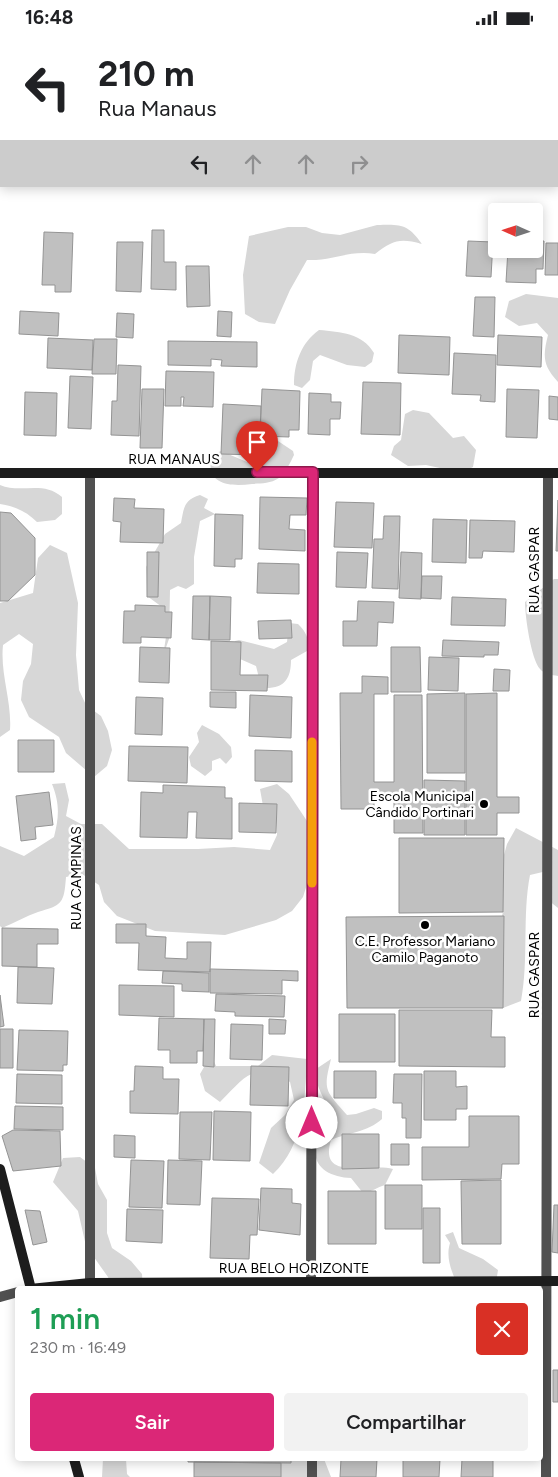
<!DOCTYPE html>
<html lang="pt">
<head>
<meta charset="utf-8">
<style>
	:root { --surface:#fff; --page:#f2f2f2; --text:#202124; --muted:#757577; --accent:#db2777 }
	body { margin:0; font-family:Figtree,sans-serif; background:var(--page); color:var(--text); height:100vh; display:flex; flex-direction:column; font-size:19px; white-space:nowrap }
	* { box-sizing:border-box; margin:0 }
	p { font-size:16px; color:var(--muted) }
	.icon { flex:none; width:28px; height:28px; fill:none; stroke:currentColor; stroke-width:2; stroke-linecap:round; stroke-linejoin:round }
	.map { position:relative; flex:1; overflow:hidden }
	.details { position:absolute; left:15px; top:1251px; width:528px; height:175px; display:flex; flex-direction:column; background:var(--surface); border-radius:5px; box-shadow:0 2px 12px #0003 }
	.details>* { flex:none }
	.top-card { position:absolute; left:0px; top:0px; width:559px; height:152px; box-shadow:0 2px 12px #0003; background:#fff; color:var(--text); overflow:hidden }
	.needle { width:32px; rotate:273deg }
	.tools { position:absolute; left:488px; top:168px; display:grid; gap:10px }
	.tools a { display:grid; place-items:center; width:55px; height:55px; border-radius:5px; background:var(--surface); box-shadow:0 2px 12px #0003; font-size:25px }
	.pin { position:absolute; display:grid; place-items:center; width:42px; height:42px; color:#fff; margin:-51px -21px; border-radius:50% 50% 50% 0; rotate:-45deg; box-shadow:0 0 5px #0007 }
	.pin .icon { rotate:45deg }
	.me { position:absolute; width:55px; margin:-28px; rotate:0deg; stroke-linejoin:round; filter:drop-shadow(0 0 4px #0008) }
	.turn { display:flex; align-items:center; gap:18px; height:105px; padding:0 15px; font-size:22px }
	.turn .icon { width:65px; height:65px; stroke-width:2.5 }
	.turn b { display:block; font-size:35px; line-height:42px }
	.lanes { display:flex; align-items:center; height:48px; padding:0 15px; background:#0003; justify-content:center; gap:25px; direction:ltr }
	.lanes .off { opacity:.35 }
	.round { display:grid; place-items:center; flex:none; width:52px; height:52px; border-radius:5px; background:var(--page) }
	.overview { display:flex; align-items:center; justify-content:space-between; height:85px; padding:0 15px }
	h1 { font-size:30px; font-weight:600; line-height:38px; color:#1e9e55 }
	.cta { display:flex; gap:10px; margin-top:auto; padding:10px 15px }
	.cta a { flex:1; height:58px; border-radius:5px; background:var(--accent); color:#fff; font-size:20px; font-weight:600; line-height:58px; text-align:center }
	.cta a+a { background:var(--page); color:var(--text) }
	.status { display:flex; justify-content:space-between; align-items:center; height:35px; padding:0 25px; background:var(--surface); direction:ltr }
	.status svg { height:14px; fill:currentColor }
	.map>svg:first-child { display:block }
	.green { fill:#d7d7d7 }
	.building { fill:#c0c0c0; stroke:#949494 }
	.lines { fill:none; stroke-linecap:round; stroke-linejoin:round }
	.street { stroke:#505050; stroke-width:10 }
	.secondary { stroke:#1d1d1d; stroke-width:10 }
	.route-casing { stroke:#8e194d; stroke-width:12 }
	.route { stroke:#db2777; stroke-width:9 }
	.slow { stroke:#f59e0b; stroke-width:9 }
	.poi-dot { fill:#000; stroke:#fff; stroke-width:2 }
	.labels { text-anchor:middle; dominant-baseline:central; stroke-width:5; stroke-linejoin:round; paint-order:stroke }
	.street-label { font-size:14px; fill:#000; stroke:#fff }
	.poi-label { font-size:14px; fill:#000; stroke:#fff; text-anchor:end }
</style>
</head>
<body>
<div class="status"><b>16:48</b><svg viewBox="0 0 49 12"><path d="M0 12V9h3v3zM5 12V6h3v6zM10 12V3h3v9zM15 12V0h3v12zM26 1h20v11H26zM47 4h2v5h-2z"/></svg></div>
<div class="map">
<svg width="558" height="1442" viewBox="0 0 558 1442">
	<rect width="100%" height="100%" fill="#fff"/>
	<path class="green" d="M 377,190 C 401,189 408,189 422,209 C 400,203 393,205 375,219 C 349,215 333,226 307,225 L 290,255 L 275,289 L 259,287 L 245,279 L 243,240 L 249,201 L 288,192 L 306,192 L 322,198 L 340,200 Z
		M 526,259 L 558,263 L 558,347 C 542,330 543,320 548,300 L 537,288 L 519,291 L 505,282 L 509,266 Z
		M 319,295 C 341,297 362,298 374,318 L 372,327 L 365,332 L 347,330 L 320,320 L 313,326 L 310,345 L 302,353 L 294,350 C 294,328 301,308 319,295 Z
		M 413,375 L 429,378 L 453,403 L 464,401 L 476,415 L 473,432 L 467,435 L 449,435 L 426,430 L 408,431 L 391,420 L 394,411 L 401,405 L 405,379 Z
		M 278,406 L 293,416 L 294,420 C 290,428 286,437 279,443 C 270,449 261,448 252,449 C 230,452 204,450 212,420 L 221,416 L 247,427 L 257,424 Z
		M 0,450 C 21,459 43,445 62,462 L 62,479 L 55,485 L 37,487 C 27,477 15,471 0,469 Z
		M 200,460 L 208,464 L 204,473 L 215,479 L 200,486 L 194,522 L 194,549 L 186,554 L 178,551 L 170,555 L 169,604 L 163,621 L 166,602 L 162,572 L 147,561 L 146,532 L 150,525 L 165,499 L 181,488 C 184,472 184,465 200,460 Z
		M 50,510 L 67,518 L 78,568 L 76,620 L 79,655 L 86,670 L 101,681 L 108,696 L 112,715 L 107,731 L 94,742 L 66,718 L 59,702 L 29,682 L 21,665 L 23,646 L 31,629 L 33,609 L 19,599 L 3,610 C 0,639 12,666 10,695 L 0,702 L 0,568 L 33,558 L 38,523 Z
		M 554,544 L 558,544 L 558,641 C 552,640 544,639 540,634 C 531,624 525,581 525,567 Z
		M 289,588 L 298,589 C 306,597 310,604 307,616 L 291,625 C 291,643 285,653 266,653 L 260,647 L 256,631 L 240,624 L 233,611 L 235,606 L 239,605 L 274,614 L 287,607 Z
		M 202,690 L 219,699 L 231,712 L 232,722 L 226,729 L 220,723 L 212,726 L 212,735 L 205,741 L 191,731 L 189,722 L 199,707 L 197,698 Z
		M 65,748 L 69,765 L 66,781 L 81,789 L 102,789 L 129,814 L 198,814 L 234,812 L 270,815 L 277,800 L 277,783 L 263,771 L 260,754 L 277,749 L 289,759 L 309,789 L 308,846 L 303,862 L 292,876 L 276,885 L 225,900 L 155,896 L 117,881 L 104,867 L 99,850 L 82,839 L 66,842 C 64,869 62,870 38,877 C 26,881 14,888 2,893 L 0,891 L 0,811 L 24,821 L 54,802 C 59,782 60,769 52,749 Z
		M 516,793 L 558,815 L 558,873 L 548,865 L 547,836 L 530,840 C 522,881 529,924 521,966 L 503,973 L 495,954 L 498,896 L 503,877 L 500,864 L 502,827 L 507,809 Z
		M 211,1020 L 216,1031 L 258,1031 L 272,1020 L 307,1024 C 305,1063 304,1111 273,1139 L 259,1128 L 271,1093 L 285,1080 L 294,1065 L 290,1047 C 252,1027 247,1040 220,1067 L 205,1056 L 200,1039 Z
		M 331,1024 C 323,1056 325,1055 347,1080 L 356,1079 L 374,1073 L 382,1076 L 382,1084 C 368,1097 347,1098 331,1105 C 318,1148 370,1127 393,1134 L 385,1150 C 377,1152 372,1157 363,1158 L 351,1143 C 327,1142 307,1129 319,1103 C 323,1095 329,1088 328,1078 C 326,1061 315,1055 316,1034 Z
		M 80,1122 L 95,1133 L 98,1149 L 107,1165 L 107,1198 L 112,1213 L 131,1226 L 142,1239 L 143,1254 L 112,1254 L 108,1242 L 86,1211 L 78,1176 L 53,1147 L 63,1123 Z
		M 453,1197 L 459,1213 L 483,1224 L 498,1235 L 495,1254 L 459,1254 C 453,1239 445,1224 450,1208 L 445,1200 Z
		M 103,1424 L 126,1424 L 127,1439 L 130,1442 L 102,1442 Z
		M 275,1424 L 324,1424 L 331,1442 L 273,1442 Z"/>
	<path class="building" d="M 152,195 L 164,195 L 164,227 L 176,227 L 176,255 L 151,254 Z
		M 44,197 L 73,198 L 71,257 L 55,257 L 55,250 L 42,250 Z
		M 468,206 L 493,207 L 491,242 L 466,241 Z
		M 534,206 L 544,206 L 543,234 L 536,234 L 536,248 L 506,247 L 508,214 L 534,214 Z
		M 117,207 L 143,207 L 141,257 L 116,256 Z
		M 546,208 L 558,208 L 558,240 L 545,240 Z
		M 186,231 L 209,231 L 210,271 L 187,272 Z
		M 475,262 L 495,262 L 494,302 L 473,301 Z
		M 20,276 L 59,278 L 58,301 L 19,299 Z
		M 218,276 L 232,277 L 231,302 L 217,301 Z
		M 117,278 L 134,279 L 133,303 L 116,302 Z
		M 399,300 L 450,302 L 449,340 L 398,338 Z
		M 498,300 L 542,302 L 541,332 L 497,330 Z
		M 48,303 L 93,305 L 92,335 L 47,333 Z
		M 94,304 L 117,304 L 116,339 L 92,339 Z
		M 168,306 L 257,307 L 257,332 L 221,331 L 222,325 L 211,324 L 211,331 L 168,330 Z
		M 454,318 L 496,320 L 495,367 L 480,366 L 481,360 L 452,359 Z
		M 118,330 L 141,331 L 139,401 L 111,400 L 112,366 L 117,366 Z
		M 166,336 L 214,337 L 213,372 L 183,371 L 184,362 L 181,362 L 181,371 L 165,371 Z
		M 70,341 L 93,342 L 91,394 L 68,393 Z
		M 363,347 L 401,348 L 400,400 L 361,399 Z
		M 142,354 L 164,354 L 162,413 L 140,413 Z
		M 262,354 L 300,356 L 299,395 L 289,395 L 289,402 L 260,401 Z
		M 507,354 L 539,355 L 537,403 L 506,402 Z
		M 25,357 L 57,358 L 56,401 L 24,400 Z
		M 309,358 L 331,359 L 331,367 L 341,367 L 340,384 L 330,384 L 330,400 L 308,399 Z
		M 549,361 L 558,362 L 558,385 L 549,384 Z
		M 223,369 L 261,371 L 259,420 L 221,419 Z
		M 260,462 L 307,463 L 306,480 L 290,480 L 289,494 L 305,495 L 305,516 L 259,514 Z
		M 114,463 L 135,464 L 134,473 L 164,474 L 163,508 L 120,507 L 121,487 L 113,486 Z
		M 558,465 L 558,516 L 556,516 Z
		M 336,467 L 374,468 L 372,513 L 334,512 Z
		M 0,477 L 11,478 L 35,503 L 35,540 L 8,566 L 0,566 Z
		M 215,479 L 243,480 L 242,524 L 235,524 L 235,532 L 214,531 Z
		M 384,481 L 400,481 L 398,554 L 372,553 L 374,504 L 383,504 Z
		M 433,484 L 467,485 L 466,528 L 432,527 Z
		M 470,485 L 515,486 L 514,517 L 483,516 L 482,523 L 469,523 Z
		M 147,517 L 159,517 L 158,562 L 147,562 Z
		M 337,517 L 368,518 L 366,553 L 336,552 Z
		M 401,517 L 422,518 L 421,564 L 399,563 Z
		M 258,528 L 299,529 L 299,559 L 257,558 Z
		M 422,541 L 442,541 L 441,564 L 421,563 Z
		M 193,561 L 210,561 L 209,605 L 192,604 Z
		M 210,561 L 231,562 L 230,605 L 209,605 Z
		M 452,562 L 506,564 L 505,591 L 451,590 Z
		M 358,566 L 394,567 L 393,588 L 378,587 L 377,611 L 343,611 L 343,586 L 357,586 Z
		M 135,570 L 165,571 L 165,577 L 172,577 L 171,603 L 141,602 L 141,608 L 123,608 L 124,576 L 135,576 Z
		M 291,585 L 292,603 L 259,604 L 258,586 Z
		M 443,605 L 499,607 L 498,620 L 484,620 L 484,622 L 442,621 Z
		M 211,606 L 241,607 L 240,640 L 268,640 L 267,656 L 211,655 Z
		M 140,612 L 170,613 L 169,648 L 139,647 Z
		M 391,612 L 420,612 L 421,657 L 391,657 Z
		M 429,622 L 459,623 L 458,656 L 428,655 Z
		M 494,634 L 510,635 L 509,656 L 493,656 Z
		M 362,641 L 388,642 L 388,659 L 374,659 L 374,747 L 394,747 L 394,660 L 422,660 L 423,798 L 394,798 L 394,764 L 374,764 L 374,774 L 341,774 L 340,658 L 362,658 Z
		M 210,657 L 236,657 L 236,673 L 210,672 Z
		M 465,658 L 465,738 L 427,738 L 427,659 Z
		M 497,658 L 497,762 L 519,762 L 519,778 L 497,778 L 497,800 L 466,800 L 466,659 Z
		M 250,660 L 292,662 L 291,703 L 249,701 Z
		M 136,662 L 163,663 L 162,700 L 135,699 Z
		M 18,705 L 54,705 L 54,737 L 18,737 Z
		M 129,711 L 188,712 L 187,748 L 128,746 Z
		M 255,715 L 292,716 L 292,747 L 255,746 Z
		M 424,745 L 465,746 L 465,800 L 424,800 Z
		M 163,750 L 225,752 L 225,763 L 232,763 L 232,804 L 196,803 L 197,777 L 188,777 L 187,803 L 140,802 L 141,757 L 163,758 Z
		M 49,757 L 53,790 L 35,792 L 36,804 L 21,806 L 16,761 Z
		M 239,768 L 277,769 L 276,798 L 239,797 Z
		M 399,803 L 504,803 L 503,877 L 399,878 Z
		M 504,881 L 503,973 L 347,973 L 346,882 Z
		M 116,889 L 146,889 L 146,901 L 166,902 L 165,923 L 187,924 L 187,907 L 211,907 L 210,937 L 138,935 L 139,908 L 116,908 Z
		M 2,893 L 58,894 L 58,909 L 37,909 L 37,932 L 2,931 Z
		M 18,932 L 54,933 L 52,969 L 17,968 Z
		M 210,934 L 298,936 L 298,946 L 282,945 L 282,959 L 210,958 Z
		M 163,936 L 209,938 L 209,957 L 182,956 L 182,949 L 162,948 Z
		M 119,950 L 174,951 L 174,982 L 119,980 Z
		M 216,959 L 285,961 L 284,982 L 235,981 L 235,977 L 215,976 Z
		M 0,960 L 4,991 L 0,992 Z
		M 399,975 L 492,975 L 491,1002 L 505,1002 L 505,1032 L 399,1031 Z
		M 339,979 L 395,979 L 395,1027 L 339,1027 Z
		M 159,983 L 204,984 L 203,1016 L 197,1016 L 197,1028 L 170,1028 L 170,1015 L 158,1015 Z
		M 204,984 L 215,984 L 214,1032 L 203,1031 Z
		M 269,984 L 286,985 L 285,999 L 269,999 Z
		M 231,989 L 263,990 L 262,1025 L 230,1024 Z
		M 0,994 L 13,994 L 13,1033 L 0,1033 Z
		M 19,995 L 68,996 L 67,1030 L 63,1030 L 63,1036 L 17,1035 Z
		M 135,1031 L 163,1032 L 163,1044 L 179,1044 L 178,1079 L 130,1078 L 130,1056 L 134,1056 Z
		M 251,1031 L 289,1032 L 288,1071 L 250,1070 Z
		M 334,1036 L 376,1036 L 376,1063 L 334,1063 Z
		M 424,1036 L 456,1036 L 456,1052 L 467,1051 L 467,1074 L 456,1074 L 456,1085 L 424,1085 Z
		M 17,1039 L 62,1040 L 62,1069 L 16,1068 Z
		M 394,1039 L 422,1039 L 421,1103 L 406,1103 L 406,1083 L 402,1083 L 402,1068 L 393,1068 Z
		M 15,1071 L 63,1072 L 63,1095 L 14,1094 Z
		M 214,1076 L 251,1077 L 250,1126 L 213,1125 Z
		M 180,1077 L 212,1077 L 210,1125 L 179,1124 Z
		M 469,1081 L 519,1081 L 519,1129 L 502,1129 L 501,1144 L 422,1145 L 422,1112 L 469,1112 Z
		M 13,1095 L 60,1096 L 61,1131 L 13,1136 L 2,1101 Z
		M 342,1099 L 379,1099 L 379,1133 L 342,1134 Z
		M 114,1100 L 135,1101 L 135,1123 L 114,1122 Z
		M 391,1109 L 409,1109 L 409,1130 L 391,1130 Z
		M 131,1125 L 164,1126 L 162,1173 L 129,1172 Z
		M 168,1125 L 202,1126 L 200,1170 L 167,1169 Z
		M 501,1145 L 501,1209 L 462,1209 L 461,1146 Z
		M 385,1150 L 422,1150 L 422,1194 L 385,1194 Z
		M 261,1153 L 292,1154 L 292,1168 L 301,1169 L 300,1200 L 259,1195 Z
		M 328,1156 L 376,1156 L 376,1209 L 328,1209 Z
		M 212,1163 L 259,1164 L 257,1200 L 250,1200 L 249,1224 L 210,1223 Z
		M 554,1170 L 558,1170 L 558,1218 L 552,1217 Z
		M 423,1173 L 440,1173 L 440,1228 L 423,1228 Z
		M 127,1174 L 163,1175 L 162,1208 L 126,1206 Z
		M 25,1175 L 40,1176 L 47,1207 L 33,1210 Z
		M 553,1335 L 558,1335 L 558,1367 L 553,1367 Z
		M 188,1424 L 291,1424 L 291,1428 L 188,1427 Z
		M 341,1424 L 377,1424 L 376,1442 L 340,1442 Z
		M 403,1424 L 440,1424 L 439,1442 L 403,1442 Z
		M 462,1424 L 493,1424 L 493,1442 L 461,1442 Z
		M 194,1427 L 281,1428 L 281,1442 L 194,1442 Z"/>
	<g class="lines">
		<path class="street" d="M 90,1248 L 90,438
			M 311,1254 L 313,437
			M 0,1262 L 18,1257
			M 312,1424 L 312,1442
			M 546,1442 L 548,438"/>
		<path class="secondary" d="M 0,44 L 1,44
			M 0,146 L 1,146
			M 0,438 L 558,438
			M 0,1134 L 31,1254
			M 30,1254 L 90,1248 L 558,1246
			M 74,1424 L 79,1442"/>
	</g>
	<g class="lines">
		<defs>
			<path id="route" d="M 257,437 L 313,437 L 312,1088"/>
		</defs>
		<use href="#route" class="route-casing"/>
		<use href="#route" class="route"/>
		<path class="slow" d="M 312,848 L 312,707"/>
	</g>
	<g class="poi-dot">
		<circle cx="484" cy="769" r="5"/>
		<circle cx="425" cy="890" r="5"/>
	</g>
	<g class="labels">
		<g class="street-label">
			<text x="174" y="424">RUA MANAUS</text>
			<text transform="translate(534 535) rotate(-90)">RUA GASPAR</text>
			<text transform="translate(76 843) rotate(-90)">RUA CAMPINAS</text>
			<text transform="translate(534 940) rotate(-90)">RUA GASPAR</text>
			<text x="294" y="1233">RUA BELO HORIZONTE</text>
		</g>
		<g class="poi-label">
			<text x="474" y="761">Escola Municipal<tspan x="474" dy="16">Cândido Portinari</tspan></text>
			<text x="425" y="906" text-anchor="middle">C.E. Professor Mariano<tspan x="425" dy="16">Camilo Paganoto</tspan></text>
		</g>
	</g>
</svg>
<div class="tools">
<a><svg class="needle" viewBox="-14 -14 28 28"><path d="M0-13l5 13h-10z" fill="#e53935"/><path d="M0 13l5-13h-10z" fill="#757577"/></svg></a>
</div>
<div class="pin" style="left:257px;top:437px;background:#d93025"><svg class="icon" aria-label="arrive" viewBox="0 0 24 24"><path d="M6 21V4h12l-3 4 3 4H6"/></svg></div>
<svg class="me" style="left:312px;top:1088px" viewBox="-20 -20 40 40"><circle r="19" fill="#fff"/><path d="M0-13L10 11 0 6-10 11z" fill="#db2777"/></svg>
<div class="top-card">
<div class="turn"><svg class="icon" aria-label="left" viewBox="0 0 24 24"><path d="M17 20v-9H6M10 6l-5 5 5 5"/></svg><div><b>210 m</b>Rua Manaus</div></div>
<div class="lanes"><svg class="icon" aria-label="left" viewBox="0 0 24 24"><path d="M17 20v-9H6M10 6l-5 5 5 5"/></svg><svg class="icon off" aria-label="ahead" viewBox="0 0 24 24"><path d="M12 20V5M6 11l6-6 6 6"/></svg><svg class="icon off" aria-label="ahead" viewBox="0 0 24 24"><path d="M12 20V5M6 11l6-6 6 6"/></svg><svg class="icon off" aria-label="right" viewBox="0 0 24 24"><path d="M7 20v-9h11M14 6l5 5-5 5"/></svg></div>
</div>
<section class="details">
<div class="overview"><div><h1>1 min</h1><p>230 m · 16:49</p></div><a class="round" style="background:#d93025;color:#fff"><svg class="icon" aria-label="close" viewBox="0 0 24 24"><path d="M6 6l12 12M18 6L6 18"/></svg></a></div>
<div class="cta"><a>Sair</a><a>Compartilhar</a></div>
</section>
</div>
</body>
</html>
